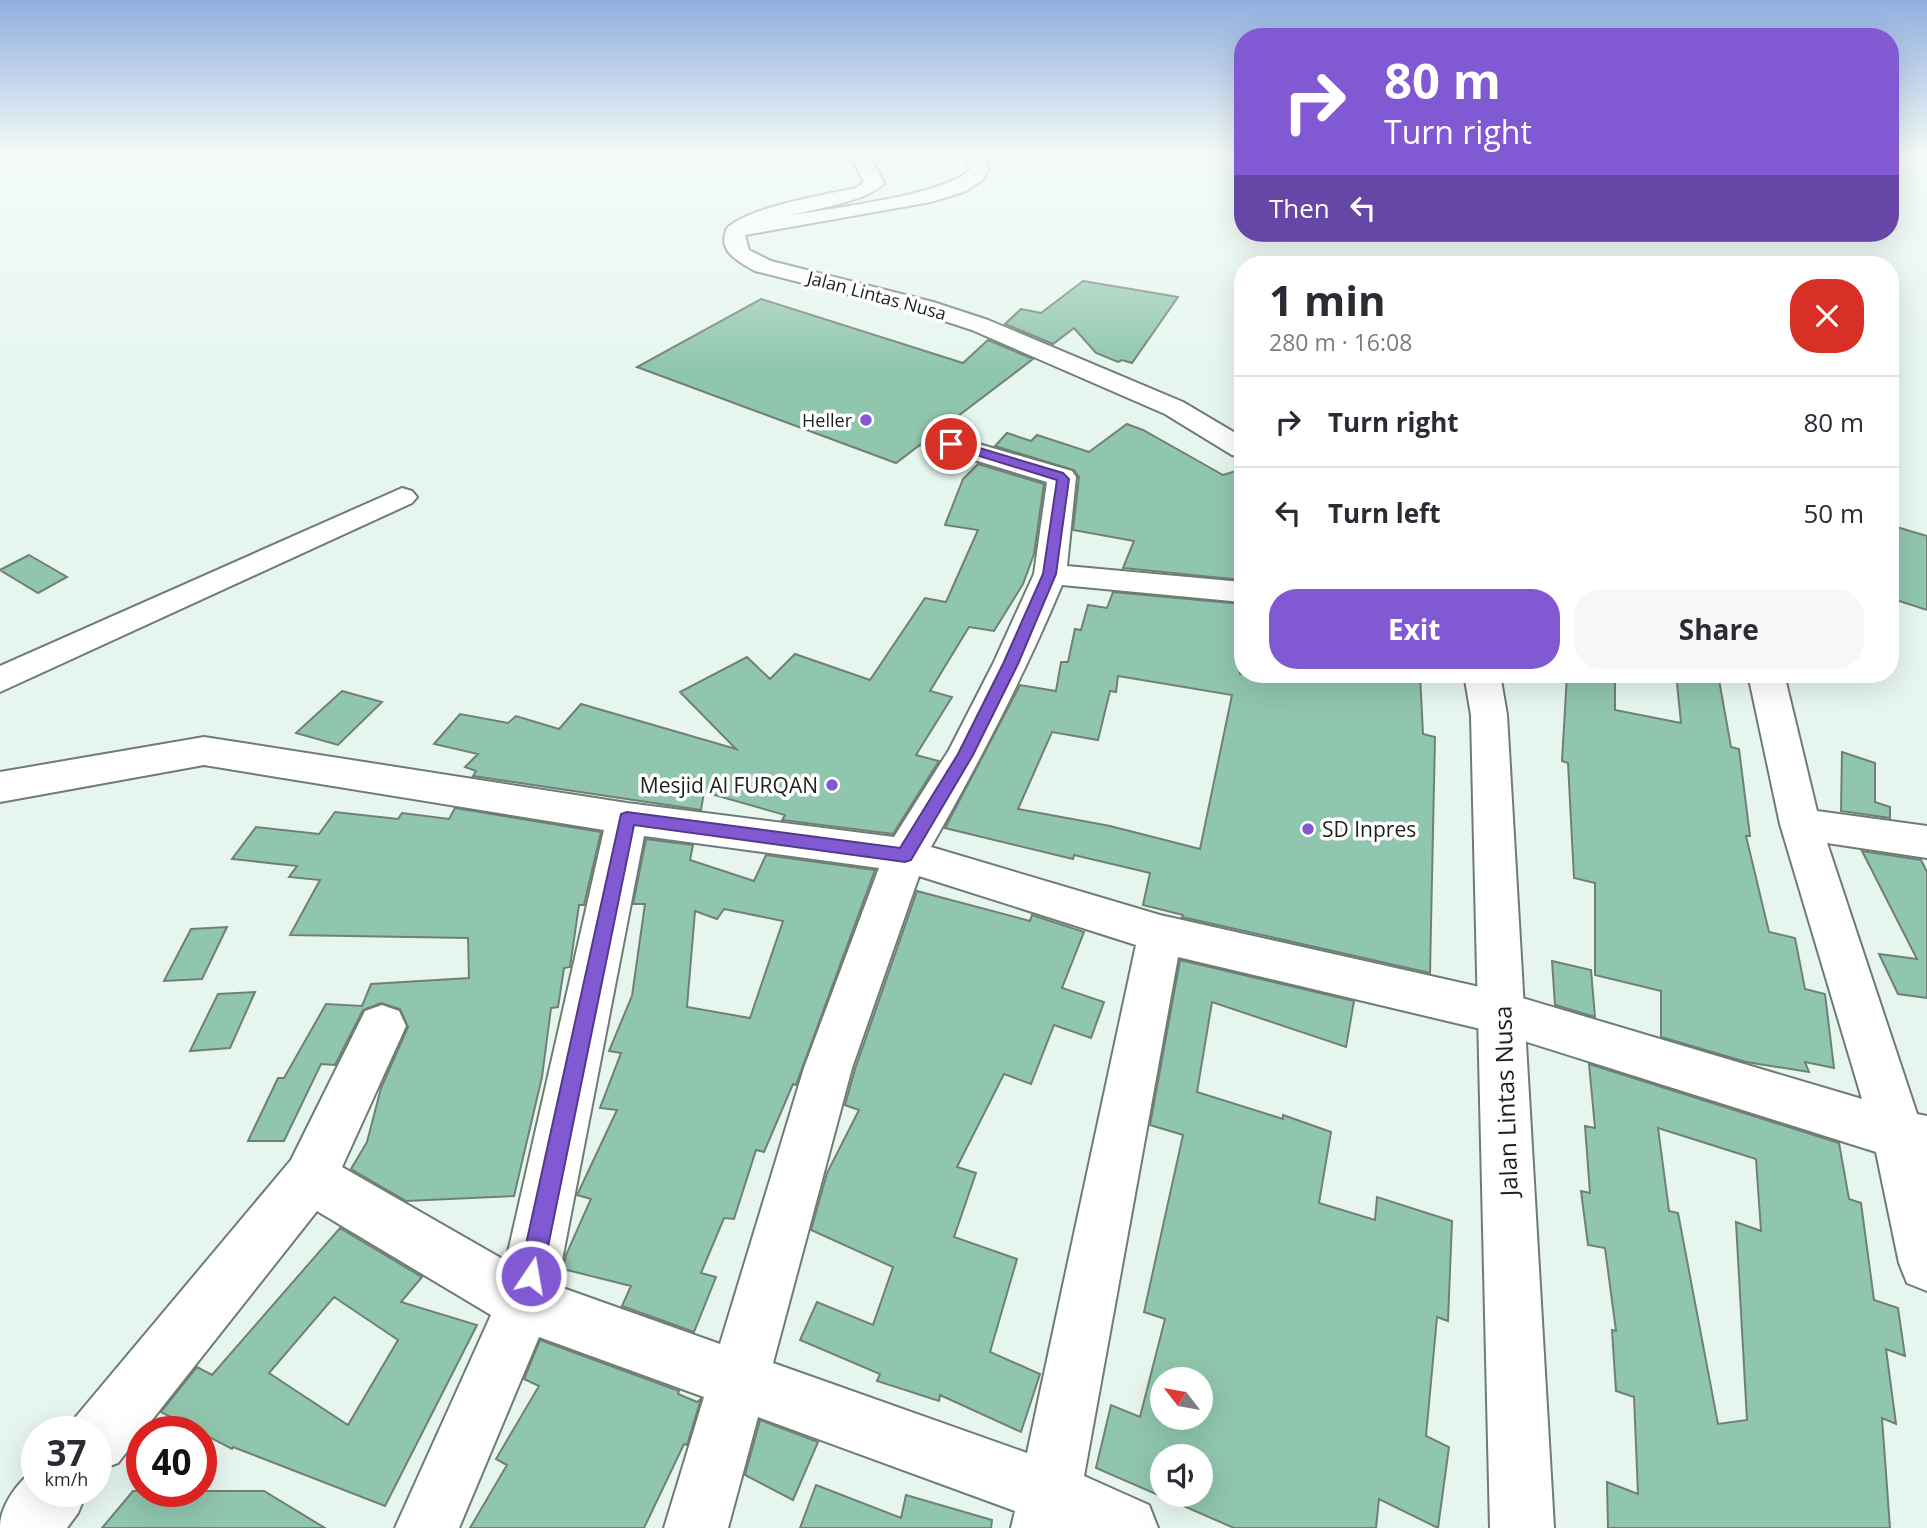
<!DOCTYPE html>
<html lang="en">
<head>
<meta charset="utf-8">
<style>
	:root { --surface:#fff; --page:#f7f7f7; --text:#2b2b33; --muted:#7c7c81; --line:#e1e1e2; --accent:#8059d3 }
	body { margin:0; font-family:"Open Sans",sans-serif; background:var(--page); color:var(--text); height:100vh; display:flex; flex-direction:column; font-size:26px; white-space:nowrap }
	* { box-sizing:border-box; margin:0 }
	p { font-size:23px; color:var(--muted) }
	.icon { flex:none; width:38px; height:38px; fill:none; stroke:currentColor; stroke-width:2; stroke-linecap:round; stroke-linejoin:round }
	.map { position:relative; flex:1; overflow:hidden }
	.sheet { position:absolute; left:1234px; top:256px; width:665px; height:427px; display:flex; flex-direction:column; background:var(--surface); border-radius:28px; box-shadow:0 7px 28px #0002 }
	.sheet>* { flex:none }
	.top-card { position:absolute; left:1234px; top:28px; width:665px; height:214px; border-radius:28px; box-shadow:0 7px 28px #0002; background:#8059d3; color:#fff; overflow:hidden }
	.needle { width:46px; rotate:301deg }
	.buttons { position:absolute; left:1150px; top:1367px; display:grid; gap:14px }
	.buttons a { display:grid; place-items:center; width:63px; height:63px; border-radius:50%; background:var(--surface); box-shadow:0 7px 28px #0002; font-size:35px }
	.speed { position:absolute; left:21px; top:1416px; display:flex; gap:14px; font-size:35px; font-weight:700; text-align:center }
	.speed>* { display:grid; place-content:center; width:91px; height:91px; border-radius:50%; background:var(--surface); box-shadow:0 7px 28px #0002; line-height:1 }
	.speed small { font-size:18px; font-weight:400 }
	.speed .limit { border:10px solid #d22; background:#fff; color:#111 }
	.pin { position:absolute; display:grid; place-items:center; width:60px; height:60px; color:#fff; margin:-30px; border:4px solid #fff; border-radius:50%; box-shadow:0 2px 7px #0007 }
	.me { position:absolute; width:77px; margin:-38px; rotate:12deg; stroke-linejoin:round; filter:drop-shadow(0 0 5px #0008) }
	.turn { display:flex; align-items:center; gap:24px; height:147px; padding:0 35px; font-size:32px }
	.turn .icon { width:91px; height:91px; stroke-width:2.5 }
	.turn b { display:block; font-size:49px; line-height:60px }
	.then { display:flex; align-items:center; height:66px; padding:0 35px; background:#0003; gap:14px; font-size:26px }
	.round { display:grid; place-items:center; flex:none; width:74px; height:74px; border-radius:28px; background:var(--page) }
	.head { display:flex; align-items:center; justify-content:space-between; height:119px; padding:0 35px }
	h1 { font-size:42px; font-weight:700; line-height:52px }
	.cta { display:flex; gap:14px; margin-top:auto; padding:14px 35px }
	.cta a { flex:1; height:80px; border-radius:28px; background:var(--accent); color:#fff; font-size:28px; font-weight:700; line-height:80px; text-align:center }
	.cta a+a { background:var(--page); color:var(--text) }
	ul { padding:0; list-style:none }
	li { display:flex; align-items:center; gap:21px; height:91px; padding:0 35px; border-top:2px solid var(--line) }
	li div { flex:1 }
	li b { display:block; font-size:26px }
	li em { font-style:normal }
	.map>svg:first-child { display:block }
	.building { fill:#90c6ad; stroke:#717f78; stroke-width:2; fill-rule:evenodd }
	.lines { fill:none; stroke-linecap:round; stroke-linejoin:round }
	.minor-casing { stroke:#6e7c75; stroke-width:4 }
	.highway-casing { stroke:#6e7c75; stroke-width:4 }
	.minor { fill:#fff; fill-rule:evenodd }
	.highway { fill:#fff; fill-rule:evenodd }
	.route { fill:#8059d3; stroke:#533a89; stroke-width:2 }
	.poi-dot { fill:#8059d3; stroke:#fff; stroke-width:2.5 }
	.labels { text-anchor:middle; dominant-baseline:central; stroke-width:7; stroke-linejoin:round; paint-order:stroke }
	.far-street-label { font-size:18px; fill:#1c211f; stroke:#fff }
	.far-poi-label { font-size:18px; fill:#1c211f; stroke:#fff; text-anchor:end }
	.poi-label { font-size:21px; fill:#1c211f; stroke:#fff; text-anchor:end }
	.near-street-label { font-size:24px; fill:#1c211f; stroke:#fff }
</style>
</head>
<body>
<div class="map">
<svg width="1927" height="1528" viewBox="0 0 1927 1528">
	<rect width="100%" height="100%" fill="#e6f6ee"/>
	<path class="building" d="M 1083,281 L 1131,289 L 1178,297 L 1132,363 L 1122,360 L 1118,362 L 1096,353 L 1074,328 L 1053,344 L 1005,324 L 1021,309 L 1041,313 Z
		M 761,299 L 963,363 L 988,340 L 1033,359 L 896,463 L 637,367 Z
		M 1127,424 L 1143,430 L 1223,475 L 1242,469 L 1242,580 L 1123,568 L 1134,541 L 1073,530 L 1079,477 L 1074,470 L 995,446 L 1007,433 L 1031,441 L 1037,435 L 1089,452 Z
		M 978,464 L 1044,484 L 1034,554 L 1023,584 L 994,631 L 969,627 L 930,691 L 952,697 L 916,755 L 939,761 L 893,834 L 782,820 L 785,815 L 704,792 L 701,810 L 473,776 L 476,771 L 465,767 L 478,754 L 434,744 L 460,714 L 508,723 L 516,716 L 559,729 L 581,704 L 736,749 L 680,692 L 747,657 L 770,679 L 795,654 L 870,680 L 925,598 L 946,602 L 978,530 L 945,525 L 963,479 Z
		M 1890,525 L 1927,536 L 1927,610 L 1890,598 Z
		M 29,555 L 67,577 L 38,593 L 0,570 Z
		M 1113,592 L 1242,604 L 1240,674 L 1420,674 L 1423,734 L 1435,737 L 1430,973 L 1182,917 L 1183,915 L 1143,905 L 1150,873 L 1074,855 L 1073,859 L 945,828 L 1020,685 L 1056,691 L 1061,662 L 1068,662 L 1075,629 L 1081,630 L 1088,605 L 1107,608 ZM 1118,676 L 1232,695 L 1200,849 L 1110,826 L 1018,809 L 1052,732 L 1098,740 L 1110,691 L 1116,692 Z
		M 1567,674 L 1615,674 L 1615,710 L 1681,723 L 1676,674 L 1718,674 L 1731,747 L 1739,749 L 1750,836 L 1746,836 L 1769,932 L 1795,938 L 1805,989 L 1825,994 L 1834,1068 L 1805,1062 L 1809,1072 L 1746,1062 L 1661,1037 L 1661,991 L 1595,975 L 1595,883 L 1574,878 L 1568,763 L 1562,761 Z
		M 342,691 L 382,702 L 338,745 L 296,733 Z
		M 1842,752 L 1875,763 L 1875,802 L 1890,807 L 1890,818 L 1841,811 Z
		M 455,808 L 601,832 L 584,905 L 579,905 L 570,967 L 564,968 L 558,1007 L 551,1008 L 542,1077 L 514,1196 L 406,1201 L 351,1169 L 367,1142 L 381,1088 L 408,1027 L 400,1009 L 381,1003 L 363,1010 L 335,1065 L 321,1064 L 284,1141 L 248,1141 L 278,1078 L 284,1078 L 326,1004 L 362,1006 L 371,984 L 469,978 L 468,938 L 290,935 L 320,880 L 289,877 L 297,866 L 232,859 L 256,827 L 319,834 L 335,812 L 398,819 L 402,813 L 449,819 Z
		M 646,839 L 693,845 L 690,860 L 754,881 L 766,855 L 875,870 L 796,1085 L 793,1084 L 764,1152 L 756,1150 L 734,1219 L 724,1218 L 701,1273 L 716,1277 L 694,1332 L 622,1306 L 631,1286 L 563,1269 L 566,1255 L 591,1199 L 577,1195 L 617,1110 L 600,1108 L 621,1053 L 609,1051 L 632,996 L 645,904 L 633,904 ZM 724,909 L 783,921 L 750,1018 L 687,1007 L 695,911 L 717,919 Z
		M 1862,851 L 1921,860 L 1927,872 L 1927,998 L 1898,994 L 1879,954 L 1917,959 Z
		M 917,891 L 1030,921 L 1032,915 L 1084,932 L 1062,988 L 1104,1002 L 1091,1038 L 1054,1025 L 1031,1084 L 1004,1074 L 957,1167 L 976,1173 L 954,1237 L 1017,1259 L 990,1352 L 1040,1374 L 1021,1432 L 940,1395 L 939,1401 L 877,1381 L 880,1374 L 800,1340 L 817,1302 L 873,1325 L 893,1267 L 811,1230 L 827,1173 L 859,1110 L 845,1105 L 855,1069 Z
		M 227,927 L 202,979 L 164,981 L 191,929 Z
		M 1180,960 L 1354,1001 L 1346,1047 L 1212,1002 L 1197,1092 L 1283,1119 L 1283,1115 L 1331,1132 L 1319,1203 L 1375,1220 L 1377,1197 L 1452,1221 L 1448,1321 L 1437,1317 L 1426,1436 L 1449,1447 L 1438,1528 L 1379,1499 L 1376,1528 L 1234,1528 L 1096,1468 L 1111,1405 L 1140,1417 L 1165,1319 L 1144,1312 L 1183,1135 L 1150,1125 ZM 1162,1379 L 1200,1379 L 1200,1418 L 1162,1418 ZM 1162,1456 L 1200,1456 L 1200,1494 L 1162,1494 Z
		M 1552,961 L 1591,970 L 1595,1017 L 1555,1005 Z
		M 255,992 L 230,1048 L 190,1051 L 218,994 Z
		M 1589,1064 L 1839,1143 L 1849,1199 L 1861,1203 L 1874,1300 L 1898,1308 L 1905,1356 L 1886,1349 L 1896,1424 L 1882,1418 L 1890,1528 L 1608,1528 L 1607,1482 L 1638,1494 L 1634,1397 L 1616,1391 L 1612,1330 L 1616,1331 L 1605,1248 L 1588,1245 L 1581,1191 L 1590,1193 L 1585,1126 L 1595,1128 ZM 1658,1128 L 1756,1159 L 1761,1231 L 1736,1222 L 1747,1420 L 1718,1424 L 1678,1213 L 1669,1211 Z
		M 340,1228 L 422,1277 L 401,1302 L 477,1325 L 385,1506 L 233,1447 L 232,1449 L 161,1412 L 197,1367 L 212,1375 ZM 334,1297 L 398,1340 L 348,1425 L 269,1373 Z
		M 540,1340 L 679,1391 L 678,1394 L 697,1402 L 701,1399 L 687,1445 L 684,1444 L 644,1528 L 470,1528 L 507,1465 L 496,1459 L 539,1386 L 524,1379 Z
		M 760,1420 L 818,1442 L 793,1500 L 745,1475 Z
		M 816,1485 L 901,1518 L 906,1495 L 992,1520 L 991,1528 L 800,1528 Z
		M 133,1491 L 264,1491 L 325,1528 L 102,1528 Z"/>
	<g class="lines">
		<defs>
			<path id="minor" d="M 846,154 L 868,154 L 884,183 C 867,204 798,210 770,222 C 756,227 743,238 729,234 L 726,230 C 742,208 828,194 856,188 L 864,182 L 853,161 Z
				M 951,436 L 1072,471 L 1076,477 L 1067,566 L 1242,582 L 1242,602 L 1062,585 C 1024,676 980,761 931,847 L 1160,915 L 1502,992 L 1862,1099 L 1780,824 L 1748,674 L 1784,674 L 1817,811 L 1927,826 L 1927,858 L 1827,843 L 1917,1114 L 1927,1116 L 1927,1291 L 1907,1283 L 1899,1263 L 1876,1152 L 1502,1034 L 1178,957 L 1084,1476 L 1149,1505 L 1158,1528 L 1011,1528 L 1015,1511 L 758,1417 L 728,1528 L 664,1528 L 704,1397 L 539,1337 L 459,1528 L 395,1528 L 491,1315 L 317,1211 L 118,1463 L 96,1471 L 96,1432 L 69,1432 L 74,1419 L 291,1160 L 365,1011 L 382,1005 L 399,1011 L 406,1026 L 342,1167 L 506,1261 L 604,830 L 204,765 L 0,802 L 0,772 L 204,737 L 627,803 L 894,837 L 949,750 L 993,664 L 1034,574 L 1047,482 L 941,450 L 937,444 L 941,438 ZM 644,836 L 879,868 L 804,1068 L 720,1344 L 557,1286 ZM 919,876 L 1136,945 L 1027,1453 L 773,1363 L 852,1068 Z
				M 402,488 L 412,491 L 417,497 L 412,503 L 0,692 L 0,666 Z
				M 37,1468 L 37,1491 L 87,1491 L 78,1513 L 67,1528 L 0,1528 C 0,1505 18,1481 37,1468 Z"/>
			<path id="highway" d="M 965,154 L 983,154 L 988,169 L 982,180 L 966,191 L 931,202 L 745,235 L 749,250 L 771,261 L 933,302 L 988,320 L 1183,402 L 1242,437 L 1242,457 L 1232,455 L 1165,414 L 972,330 L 917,312 L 755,271 C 737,261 714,249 729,226 C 775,214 946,200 970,169 Z
				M 1464,674 L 1500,674 L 1507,715 L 1554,1528 L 1490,1528 L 1471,715 Z"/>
		</defs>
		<use href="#minor" class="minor-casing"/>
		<use href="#highway" class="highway-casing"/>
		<use href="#minor" class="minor"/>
		<use href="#highway" class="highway"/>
	</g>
	<linearGradient id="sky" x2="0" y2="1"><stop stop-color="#91aedf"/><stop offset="0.42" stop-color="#f4fbf7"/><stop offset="1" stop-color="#f4fbf7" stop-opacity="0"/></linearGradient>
	<rect width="1927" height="368" fill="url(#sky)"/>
	<path class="route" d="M 947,441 L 956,441 L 1063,473 L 1069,479 L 1056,574 L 1018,664 L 973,755 L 911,860 L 905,862 L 634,825 L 542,1276 L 539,1284 L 531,1287 L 523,1284 L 519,1276 L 621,814 L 627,812 L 900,848 L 958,754 L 1003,664 L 1043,574 L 1057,480 L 947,446 Z"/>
	<g class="poi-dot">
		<circle cx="866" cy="420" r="7"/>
		<circle cx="832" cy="785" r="7"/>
		<circle cx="1308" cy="829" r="7"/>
	</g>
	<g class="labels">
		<g class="far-street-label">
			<text transform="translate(877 295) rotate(15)">Jalan Lintas Nusa</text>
		</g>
		<g class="far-poi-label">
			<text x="852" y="420">Heller</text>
		</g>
		<g class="poi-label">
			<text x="818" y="785">Mesjid Al FURQAN</text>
			<text x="1322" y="829" text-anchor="start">SD Inpres</text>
		</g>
		<g class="near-street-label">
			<text transform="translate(1505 1101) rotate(-92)">Jalan Lintas Nusa</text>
		</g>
	</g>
</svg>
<div class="buttons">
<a><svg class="needle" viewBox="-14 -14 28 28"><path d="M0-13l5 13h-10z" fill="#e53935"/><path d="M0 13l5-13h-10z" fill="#7c7c81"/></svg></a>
<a><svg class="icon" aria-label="sound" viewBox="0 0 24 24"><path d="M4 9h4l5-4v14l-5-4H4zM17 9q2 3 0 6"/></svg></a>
</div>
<div class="speed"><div>37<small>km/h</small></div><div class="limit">40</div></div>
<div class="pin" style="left:951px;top:444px;background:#d93025"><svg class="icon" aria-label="arrive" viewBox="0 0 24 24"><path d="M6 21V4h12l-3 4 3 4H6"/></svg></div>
<svg class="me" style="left:531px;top:1276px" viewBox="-20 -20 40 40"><circle r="17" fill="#8059d3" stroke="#fff" stroke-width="3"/><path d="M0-11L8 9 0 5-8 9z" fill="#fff"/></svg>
<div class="top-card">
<div class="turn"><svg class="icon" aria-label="right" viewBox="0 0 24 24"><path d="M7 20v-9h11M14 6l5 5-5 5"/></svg><div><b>80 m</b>Turn right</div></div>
<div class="then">Then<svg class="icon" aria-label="left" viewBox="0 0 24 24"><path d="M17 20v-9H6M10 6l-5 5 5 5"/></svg></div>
</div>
<section class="sheet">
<div class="head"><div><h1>1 min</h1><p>280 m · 16:08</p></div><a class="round" style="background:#d93025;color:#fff"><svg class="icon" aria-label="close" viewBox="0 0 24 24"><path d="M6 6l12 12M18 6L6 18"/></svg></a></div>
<ul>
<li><svg class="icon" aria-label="right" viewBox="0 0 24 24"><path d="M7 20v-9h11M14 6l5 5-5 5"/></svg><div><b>Turn right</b></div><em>80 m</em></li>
<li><svg class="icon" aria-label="left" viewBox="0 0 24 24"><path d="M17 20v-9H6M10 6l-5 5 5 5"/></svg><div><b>Turn left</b></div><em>50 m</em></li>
</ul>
<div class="cta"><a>Exit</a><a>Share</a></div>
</section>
</div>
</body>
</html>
